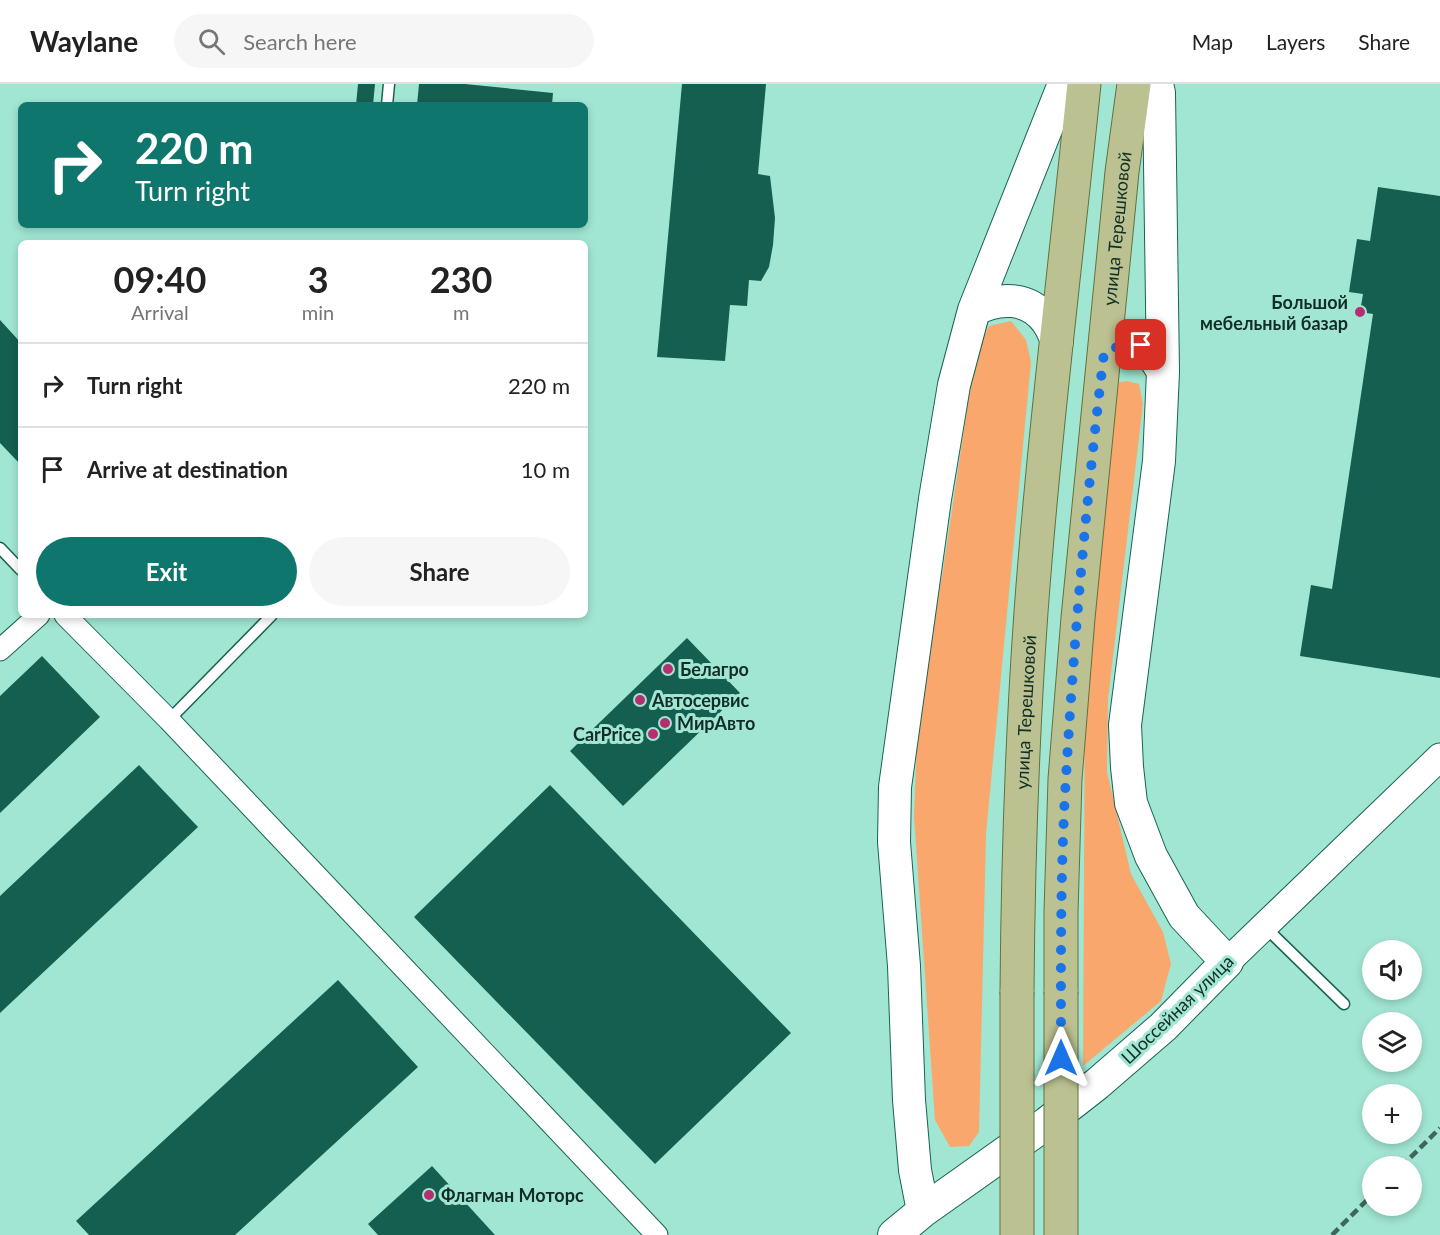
<!DOCTYPE html>
<html lang="en">
<head>
<meta charset="utf-8">
<style>
	:root { --surface:#fff; --page:#f6f6f6; --text:#222; --muted:#767676; --line:#e0e0e0; --accent:#0f766e }
	body { margin:0; font-family:Lato,sans-serif; background:var(--page); color:var(--text); height:100vh; display:flex; flex-direction:column; font-size:22px; white-space:nowrap }
	* { box-sizing:border-box; margin:0 }
	p { font-size:20px; color:var(--muted) }
	.icon { flex:none; width:33px; height:33px; fill:none; stroke:currentColor; stroke-width:2; stroke-linecap:round; stroke-linejoin:round }
	.map { position:relative; flex:1; overflow:hidden }
	.details { position:absolute; left:18px; top:156px; width:570px; height:378px; display:flex; flex-direction:column; background:var(--surface); border-radius:9px; box-shadow:0 3px 9px #0003 }
	.details>* { flex:none }
	.guide { position:absolute; left:18px; top:18px; width:570px; height:126px; border-radius:9px; box-shadow:0 3px 9px #0003; background:#0f766e; color:#fff; overflow:hidden }
	.fabs { position:absolute; left:1362px; top:856px; display:grid; gap:12px }
	.fabs a { display:grid; place-items:center; width:60px; height:60px; border-radius:50%; background:var(--surface); box-shadow:0 3px 9px #0003; font-size:30px }
	.pin { position:absolute; display:grid; place-items:center; width:51px; height:51px; color:#fff; margin:-26px; border-radius:12px; box-shadow:0 3px 9px #0006 }
	.me { position:absolute; width:66px; margin:-33px; rotate:0deg; stroke-linejoin:round; filter:drop-shadow(0 0 4px #0008) }
	.turn { display:flex; align-items:center; gap:21px; height:126px; padding:0 18px; font-size:27px }
	.turn .icon { width:78px; height:78px; stroke-width:2.5 }
	.turn b { display:block; font-size:42px; line-height:51px }
	.eta { display:flex; justify-content:space-evenly; align-items:center; height:102px; text-align:center }
	.eta b { font-size:36px; font-weight:700; line-height:42px }
	.button { display:flex; gap:12px; margin-top:auto; padding:12px 18px }
	.button a { flex:1; height:69px; border-radius:36px; background:var(--accent); color:#fff; font-size:24px; font-weight:700; line-height:69px; text-align:center }
	.button a+a { background:var(--page); color:var(--text) }
	ul { padding:0; list-style:none }
	li { display:flex; align-items:center; gap:18px; height:84px; padding:0 18px; border-top:2px solid var(--line) }
	li div { flex:1 }
	li b { display:block; font-size:22px }
	li em { font-style:normal }
	header { display:flex; align-items:center; gap:36px; box-sizing:border-box; height:84px; padding:0 30px; background:var(--surface); border-bottom:2px solid var(--line) }
	header strong { font-size:28px }
	nav { display:flex; gap:33px; margin-inline-start:auto; font-size:21px }
	.search { width:420px; height:54px; background:var(--page); display:flex; align-items:center; gap:15px; box-sizing:border-box; padding:0 21px; border-radius:33px; color:var(--muted); font-size:22px }
	.map>svg:first-child { display:block }
	.green { fill:#f9a76c }
	.building { fill:#155f50 }
	.lines { fill:none; stroke-linecap:round; stroke-linejoin:round }
	.service-casing { stroke:#1a6354; stroke-width:13 }
	.minor-casing { stroke:#1a6354; stroke-width:23 }
	.tertiary-casing { stroke:#1a6354; stroke-width:29 }
	.secondary-casing { stroke:#1a6354; stroke-width:34 }
	.primary-casing { stroke:#61723c; stroke-width:35 }
	.service { stroke:#fff; stroke-width:10 }
	.minor { stroke:#fff; stroke-width:21 }
	.tertiary { stroke:#fff; stroke-width:27 }
	.secondary { stroke:#fff; stroke-width:32 }
	.primary { stroke:#bbc191; stroke-width:33 }
	.rail { stroke:#3d675c; stroke-width:4.5; stroke-dasharray:9 4.5; stroke-linecap:butt }
	.primary-bridge-casing { stroke:#61723c; stroke-width:35; stroke-linecap:butt }
	.primary-bridge { stroke:#bbc191; stroke-width:33 }
	.route { stroke:#1a73e8; stroke-width:10; stroke-dasharray:0 18 }
	.poi-dot { fill:#b52e70; stroke:#a1e6d3; stroke-width:2 }
	.labels { text-anchor:middle; dominant-baseline:central; stroke-width:6; stroke-linejoin:round; paint-order:stroke }
	.street-label { font-size:18px; fill:#102d26; stroke:#a1e6d3 }
	.poi-label { font-size:18px; font-weight:bold; fill:#102d26; stroke:#a1e6d3; text-anchor:start }
</style>
</head>
<body>
<header>
<strong>Waylane</strong>
<div class="search"><svg class="icon" aria-label="search" viewBox="0 0 24 24"><circle cx="10" cy="10" r="6"/><path d="M15 15l6 6"/></svg>Search here</div>
<nav><a>Map</a><a>Layers</a><a>Share</a></nav>
</header>
<div class="map">
<svg width="1440" height="1151" viewBox="0 0 1440 1151">
	<rect width="100%" height="100%" fill="#a1e6d3"/>
	<path class="green" d="M 1011,237 L 1026,256 L 1031,278 L 986,750 L 979,1048 L 969,1062 L 950,1063 L 935,1036 L 914,733 L 918,632 L 943,486 L 976,265 L 989,242 Z
		M 1127,297 L 1139,300 L 1143,320 L 1108,615 L 1107,688 L 1131,790 L 1163,848 L 1171,880 L 1161,917 L 1083,982 L 1085,595 L 1116,299 Z"/>
	<path class="building" d="M 358,0 L 375,0 L 373,21 L 356,21 Z
		M 419,0 L 465,0 L 553,9 L 552,21 L 417,21 Z
		M 682,0 L 766,0 L 758,90 L 770,92 L 775,134 L 773,161 L 769,183 L 761,197 L 749,196 L 747,222 L 730,221 L 725,277 L 657,273 Z
		M 1378,103 L 1440,112 L 1440,594 L 1300,572 L 1311,501 L 1332,505 L 1373,230 L 1360,228 L 1363,210 L 1349,208 L 1357,155 L 1370,157 Z
		M 0,236 L 21,259 L 21,381 L 0,359 Z
		M 687,554 L 740,609 L 623,722 L 570,667 Z
		M 42,572 L 100,633 L 0,729 L 0,612 Z
		M 139,681 L 198,743 L 0,929 L 0,812 Z
		M 550,701 L 791,949 L 655,1080 L 414,833 Z
		M 338,896 L 418,983 L 235,1151 L 89,1151 L 76,1137 Z
		M 432,1082 L 495,1151 L 378,1151 L 368,1140 Z"/>
	<g class="lines">
		<defs>
			<path id="service" d="M 387,21 L 389,0
				M 0,464 L 21,486
				M 169,636 L 272,531
				M 1265,843 L 1344,920"/>
			<path id="minor" d="M 65,531 L 169,636 L 657,1151
				M 0,566 L 39,531"/>
			<path id="tertiary" d="M 1227,878 L 1440,673"/>
			<path id="secondary" d="M 974,226 C 998,213 1028,212 1046,236 C 1051,242 1054,250 1057,257
				M 1104,269 C 1135,251 1147,259 1163,288
				M 923,1127 L 915,1086 L 909,1016 L 904,882 L 894,758 L 895,703 L 935,415 L 954,301 L 974,226 L 1064,0
				M 894,1151 L 923,1127 L 1047,1039 L 1097,1000 L 1163,943 L 1227,878 L 1184,832 L 1151,772 L 1131,719 L 1127,683 L 1125,641 L 1159,377 L 1163,288 L 1159,9 L 1157,0"/>
			<g id="primary">
				<path id="s1" d="M 1017,908 C 1018,781 1022,655 1031,528 C 1044,352 1066,176 1084,0"/>
				<path id="s2" d="M 1061,908 L 1061,828 L 1065,695 L 1078,534 L 1122,88 L 1134,0"/>
			</g>
		</defs>
		<use href="#service" class="service-casing"/>
		<use href="#minor" class="minor-casing"/>
		<use href="#tertiary" class="tertiary-casing"/>
		<use href="#secondary" class="secondary-casing"/>
		<use href="#primary" class="primary-casing"/>
		<use href="#service" class="service"/>
		<use href="#minor" class="minor"/>
		<use href="#tertiary" class="tertiary"/>
		<use href="#secondary" class="secondary"/>
		<use href="#primary" class="primary"/>
		<path class="rail" d="M 1401,1083 L 1440,1044
			M 1332,1151 L 1372,1111"/>
		<defs>
			<path id="primary-bridge" d="M 1017,908 L 1017,1151
				M 1061,908 L 1061,1151"/>
		</defs>
		<use href="#primary-bridge" class="primary-bridge-casing"/>
		<use href="#primary-bridge" class="primary-bridge"/>
	</g>
	<g class="lines">
		<path class="route" d="M 1061,974 C 1061,881 1060,787 1066,694 C 1074,552 1087,410 1104,269 C 1117,262 1126,260 1141,261"/>
	</g>
	<g class="poi-dot">
		<circle cx="1360" cy="228" r="6"/>
		<circle cx="668" cy="585" r="6"/>
		<circle cx="640" cy="616" r="6"/>
		<circle cx="665" cy="639" r="6"/>
		<circle cx="653" cy="650" r="6"/>
		<circle cx="429" cy="1111" r="6"/>
	</g>
	<g class="labels">
		<g class="street-label">
			<text stroke="none"><textPath href="#s2" startOffset="766">улица Терешковой</textPath></text>
			<text stroke="none"><textPath href="#s1" startOffset="280">улица Терешковой</textPath></text>
			<text transform="translate(1177 925) rotate(-44)">Шоссейная улица</text>
		</g>
		<g class="poi-label">
			<text x="1348" y="218" text-anchor="end">Большой<tspan x="1348" dy="21">мебельный базар</tspan></text>
			<text x="680" y="585">Белагро</text>
			<text x="652" y="616">Автосервис</text>
			<text x="677" y="639">МирАвто</text>
			<text x="641" y="650" text-anchor="end">CarPrice</text>
			<text x="441" y="1111">Флагман Моторс</text>
		</g>
	</g>
</svg>
<div class="fabs">
<a><svg class="icon" aria-label="sound" viewBox="0 0 24 24"><path d="M4 9h4l5-4v14l-5-4H4zM17 9q2 3 0 6"/></svg></a>
<a><svg class="icon" aria-label="layers" viewBox="0 0 24 24"><path d="M12 4l9 5-9 5-9-5zM3 14l9 5 9-5"/></svg></a>
<a>+</a>
<a>−</a>
</div>
<div class="pin" style="left:1141px;top:261px;background:#d93025"><svg class="icon" aria-label="arrive" viewBox="0 0 24 24"><path d="M6 21V4h12l-3 4 3 4H6"/></svg></div>
<svg class="me" style="left:1061px;top:974px" viewBox="-20 -20 40 40"><path d="M0-17L14 15 0 8-14 15z" fill="#1a73e8" stroke="#fff" stroke-width="4"/></svg>
<div class="guide">
<div class="turn"><svg class="icon" aria-label="right" viewBox="0 0 24 24"><path d="M7 20v-9h11M14 6l5 5-5 5"/></svg><div><b>220 m</b>Turn right</div></div>
</div>
<section class="details">
<div class="eta">
<div><b>09:40</b><p>Arrival</p></div>
<div><b>3</b><p>min</p></div>
<div><b>230</b><p>m</p></div>
</div>
<ul>
<li><svg class="icon" aria-label="right" viewBox="0 0 24 24"><path d="M7 20v-9h11M14 6l5 5-5 5"/></svg><div><b>Turn right</b></div><em>220 m</em></li>
<li><svg class="icon" aria-label="arrive" viewBox="0 0 24 24"><path d="M6 21V4h12l-3 4 3 4H6"/></svg><div><b>Arrive at destination</b></div><em>10 m</em></li>
</ul>
<div class="button"><a>Exit</a><a>Share</a></div>
</section>
</div>
</body>
</html>
